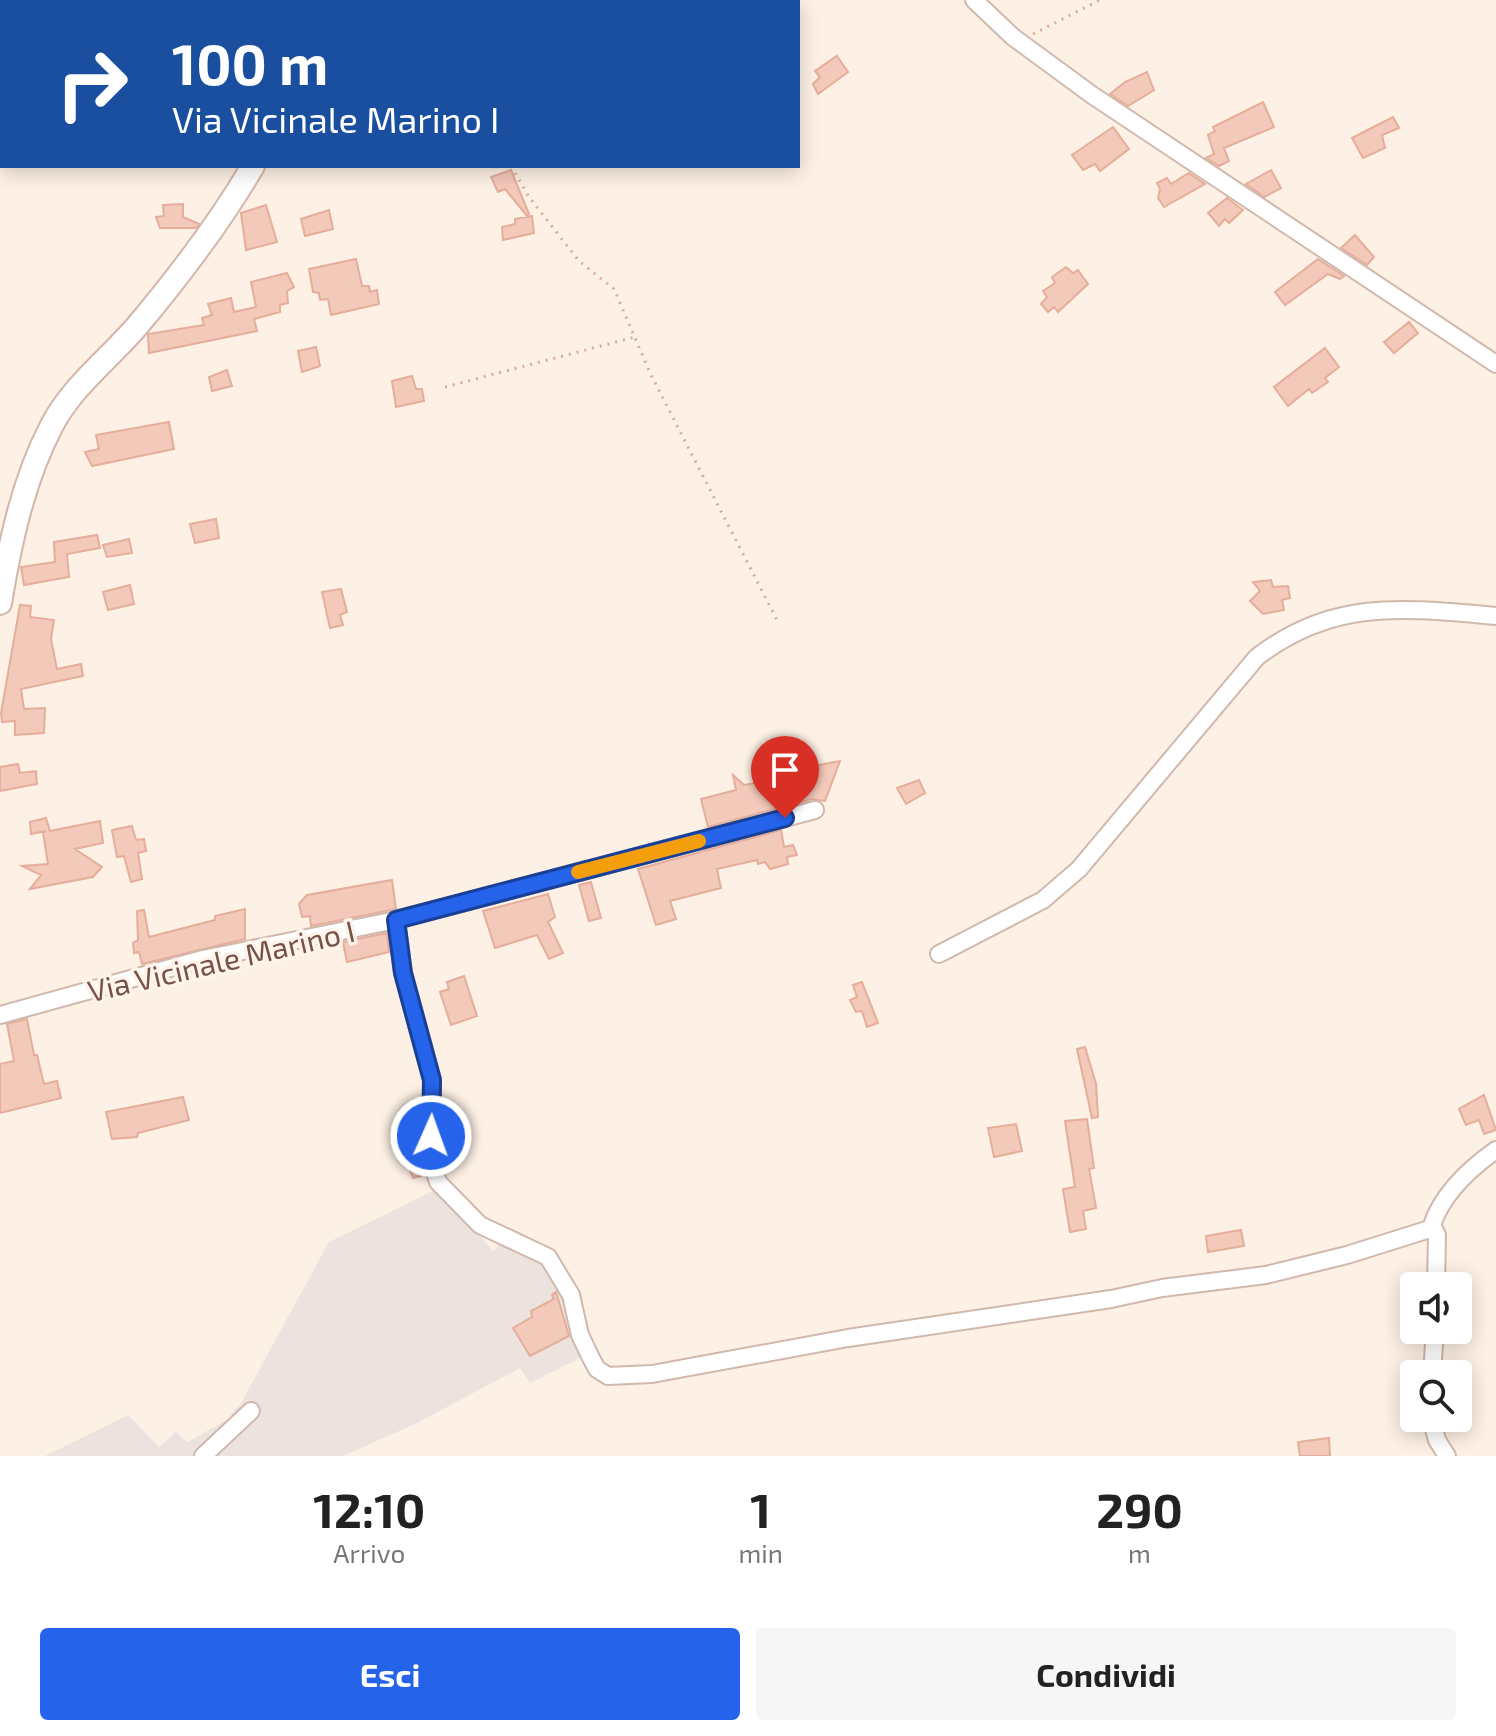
<!DOCTYPE html>
<html lang="it">
<head>
<meta charset="utf-8">
<style>
	:root { --surface:#fff; --page:#f6f6f6; --text:#222; --muted:#767676; --accent:#2563eb }
	body { margin:0; font-family:"Exo 2",sans-serif; background:var(--page); color:var(--text); height:100vh; display:flex; flex-direction:column; font-size:30px; white-space:nowrap }
	* { box-sizing:border-box; margin:0 }
	p { font-size:26px; color:var(--muted) }
	.icon { flex:none; width:44px; height:44px; fill:none; stroke:currentColor; stroke-width:2; stroke-linecap:round; stroke-linejoin:round }
	.map { position:relative; height:1456px; overflow:hidden }
	.drawer { display:flex; flex-direction:column; background:var(--surface); flex:1 }
	.drawer>* { flex:none }
	.hud { position:absolute; left:0px; top:0px; width:800px; height:168px; box-shadow:0 4px 20px #0003; background:#1a4fa0; color:#fff; overflow:hidden }
	.buttons { position:absolute; left:1400px; top:1272px; display:grid; gap:16px }
	.buttons a { display:grid; place-items:center; width:72px; height:72px; border-radius:8px; background:var(--surface); box-shadow:0 4px 20px #0003; font-size:40px }
	.pin { position:absolute; display:grid; place-items:center; width:68px; height:68px; color:#fff; margin:-82px -34px; border-radius:50% 50% 50% 0; rotate:-45deg; box-shadow:0 0 8px #0007 }
	.pin .icon { rotate:45deg }
	.me { position:absolute; width:88px; margin:-44px; rotate:2deg; stroke-linejoin:round; filter:drop-shadow(0 0 6px #0008) }
	.turn { display:flex; align-items:center; gap:28px; height:168px; padding:0 40px; font-size:36px }
	.turn .icon { width:104px; height:104px; stroke-width:2.5 }
	.turn b { display:block; font-size:56px; line-height:68px }
	.eta { display:flex; justify-content:space-evenly; align-items:center; height:136px; text-align:center }
	.eta b { font-size:48px; font-weight:700; line-height:56px }
	.primary-button { display:flex; gap:16px; margin-top:auto; padding:16px 40px }
	.primary-button a { flex:1; height:92px; border-radius:8px; background:var(--accent); color:#fff; font-size:32px; font-weight:700; line-height:92px; text-align:center }
	.primary-button a+a { background:var(--page); color:var(--text) }
	.map>svg:first-child { display:block }
	.industrial { fill:#ece3de }
	.building { fill:#f3c9ba; stroke:#e6ad9a; stroke-width:2 }
	.lines { fill:none; stroke-linecap:round; stroke-linejoin:round }
	.street-casing { stroke:#d1b8ac; stroke-width:20 }
	.secondary-casing { stroke:#d4b6aa; stroke-width:26 }
	.path { stroke:#d8ac9d; stroke-width:3; stroke-dasharray:2 6; stroke-linecap:butt }
	.street { stroke:#fff; stroke-width:16 }
	.secondary { stroke:#fff; stroke-width:22 }
	.route-casing { stroke:#184099; stroke-width:20 }
	.route { stroke:#2563eb; stroke-width:14 }
	.slow { stroke:#f59e0b; stroke-width:14 }
	.labels { text-anchor:middle; dominant-baseline:central; stroke-width:7; stroke-linejoin:round; paint-order:stroke }
	.street-label { font-size:30px; fill:#765248; stroke:#fff4eb }
</style>
</head>
<body>
<div class="map">
<svg width="1496" height="1456" viewBox="0 0 1496 1456">
	<rect width="100%" height="100%" fill="#fdf0e4"/>
	<path class="industrial" d="M 439,1188 L 493,1251 L 503,1241 L 532,1254 L 557,1277 L 594,1351 L 530,1383 L 520,1368 L 417,1423 L 343,1456 L 45,1456 L 128,1415 L 159,1447 L 176,1432 L 187,1442 L 227,1420 L 241,1403 L 329,1242 Z"/>
	<path class="building" d="M 837,56 L 848,72 L 818,94 L 813,84 L 820,77 L 815,71 Z
		M 1147,72 L 1154,90 L 1128,106 L 1110,94 L 1125,82 Z
		M 1263,102 L 1274,127 L 1224,148 L 1229,161 L 1219,166 L 1206,158 L 1214,154 L 1208,135 L 1215,131 L 1213,127 Z
		M 1393,117 L 1399,128 L 1382,135 L 1385,148 L 1363,158 L 1352,138 Z
		M 1113,127 L 1129,149 L 1100,171 L 1095,164 L 1083,170 L 1072,155 Z
		M 511,170 L 529,214 L 527,216 L 505,189 L 498,192 L 491,177 Z
		M 1271,170 L 1281,188 L 1264,197 L 1246,184 Z
		M 1189,173 L 1205,184 L 1164,207 L 1158,198 L 1160,189 L 1157,183 L 1167,178 L 1171,184 Z
		M 1227,198 L 1243,210 L 1229,223 L 1225,219 L 1219,226 L 1208,213 Z
		M 183,204 L 183,217 L 199,224 L 196,228 L 160,228 L 156,217 L 164,216 L 163,205 Z
		M 266,205 L 277,242 L 246,250 L 241,213 Z
		M 329,210 L 333,229 L 305,236 L 301,219 Z
		M 532,216 L 534,233 L 503,240 L 502,227 L 515,224 L 515,219 Z
		M 1355,235 L 1374,257 L 1367,265 L 1341,248 Z
		M 356,259 L 362,286 L 369,286 L 370,292 L 377,290 L 379,304 L 331,315 L 328,299 L 320,300 L 319,293 L 313,292 L 309,269 Z
		M 1318,259 L 1344,276 L 1340,279 L 1328,274 L 1285,305 L 1275,292 Z
		M 1066,267 L 1073,273 L 1078,270 L 1088,284 L 1058,312 L 1054,307 L 1048,312 L 1041,304 L 1047,297 L 1043,291 L 1055,283 L 1052,277 Z
		M 287,273 L 294,287 L 287,291 L 288,303 L 280,305 L 280,312 L 254,319 L 257,331 L 149,353 L 148,334 L 204,325 L 202,318 L 212,315 L 208,304 L 231,298 L 234,312 L 256,307 L 251,282 Z
		M 1409,322 L 1418,333 L 1394,353 L 1384,342 Z
		M 316,347 L 320,366 L 302,372 L 298,351 Z
		M 1325,348 L 1339,367 L 1325,378 L 1328,382 L 1312,393 L 1309,389 L 1288,406 L 1274,387 Z
		M 227,370 L 232,386 L 212,391 L 209,377 Z
		M 412,376 L 416,389 L 422,389 L 424,401 L 396,407 L 392,381 Z
		M 169,422 L 174,449 L 92,466 L 85,452 L 99,449 L 96,435 Z
		M 216,519 L 219,538 L 195,543 L 190,524 Z
		M 97,535 L 100,548 L 67,554 L 69,577 L 24,585 L 21,567 L 55,562 L 54,542 Z
		M 129,539 L 132,553 L 107,557 L 103,545 Z
		M 1271,580 L 1273,587 L 1288,586 L 1290,598 L 1282,600 L 1284,610 L 1263,614 L 1250,601 L 1260,591 L 1253,582 Z
		M 130,585 L 134,604 L 108,610 L 103,592 Z
		M 341,589 L 347,612 L 340,615 L 343,625 L 330,628 L 322,592 Z
		M 20,605 L 31,606 L 30,617 L 54,620 L 51,639 L 57,669 L 81,664 L 83,676 L 21,689 L 24,709 L 45,708 L 44,733 L 15,735 L 15,721 L 2,722 L 1,713 Z
		M 840,761 L 825,801 L 812,799 L 708,827 L 701,799 L 736,790 L 733,775 L 744,785 L 765,781 L 764,777 L 782,772 Z
		M 18,764 L 20,773 L 36,771 L 37,784 L 0,791 L 0,767 Z
		M 919,780 L 925,793 L 906,804 L 897,788 Z
		M 46,818 L 50,831 L 100,821 L 103,843 L 75,849 L 102,867 L 93,877 L 30,889 L 41,875 L 22,866 L 48,864 L 43,832 L 46,831 L 31,834 L 30,822 Z
		M 132,826 L 136,840 L 144,839 L 146,851 L 138,853 L 142,879 L 131,882 L 124,856 L 117,857 L 112,830 Z
		M 781,830 L 784,847 L 793,845 L 797,855 L 787,857 L 788,864 L 770,869 L 765,862 L 758,864 L 757,860 L 717,869 L 721,888 L 670,901 L 676,919 L 656,925 L 638,869 Z
		M 392,880 L 396,909 L 311,926 L 310,916 L 302,917 L 299,904 L 307,895 Z
		M 591,882 L 601,918 L 589,921 L 579,885 Z
		M 548,894 L 555,917 L 548,922 L 563,953 L 549,959 L 537,935 L 495,948 L 483,911 Z
		M 245,909 L 245,939 L 142,964 L 139,952 L 134,953 L 133,943 L 138,940 L 137,911 L 144,910 L 149,937 L 215,920 L 215,916 Z
		M 387,933 L 389,952 L 347,962 L 343,942 Z
		M 464,976 L 477,1016 L 451,1025 L 440,992 L 449,989 L 447,982 Z
		M 862,982 L 878,1023 L 867,1027 L 862,1011 L 856,1012 L 850,1000 L 857,997 L 853,985 Z
		M 27,1019 L 34,1055 L 37,1055 L 44,1084 L 57,1081 L 61,1098 L 0,1113 L 0,1064 L 14,1061 L 7,1024 Z
		M 1085,1047 L 1096,1084 L 1098,1117 L 1092,1118 L 1077,1049 Z
		M 1484,1095 L 1496,1130 L 1484,1134 L 1479,1120 L 1466,1125 L 1459,1109 Z
		M 183,1097 L 189,1120 L 138,1133 L 137,1137 L 112,1139 L 106,1112 Z
		M 1087,1119 L 1094,1168 L 1089,1169 L 1096,1208 L 1083,1211 L 1086,1229 L 1070,1232 L 1063,1189 L 1075,1187 L 1065,1121 Z
		M 1016,1124 L 1022,1151 L 994,1157 L 988,1128 Z
		M 419,1134 L 422,1146 L 417,1150 L 421,1176 L 413,1178 L 398,1138 Z
		M 1241,1230 L 1244,1246 L 1208,1252 L 1206,1236 Z
		M 556,1292 L 569,1336 L 530,1356 L 513,1328 L 532,1317 L 531,1311 L 554,1299 L 552,1295 Z
		M 1329,1438 L 1330,1456 L 1300,1456 L 1298,1442 Z"/>
	<g class="lines">
		<defs>
			<path id="street" d="M 974,0 L 1013,37 L 1092,95 L 1496,364
				M 396,920 L 403,973 L 432,1080 L 433,1166 L 438,1182 L 480,1225 L 548,1257 L 571,1295 L 580,1335 L 591,1358 L 597,1369 L 608,1376 L 652,1374 L 848,1338 L 1111,1299 L 1162,1288 L 1266,1275 L 1347,1255 L 1433,1228
				M 939,954 L 1043,900 L 1079,869 L 1257,657 C 1334,598 1405,608 1496,616
				M 0,1015 L 203,959 L 396,920 L 815,810
				M 1436,1286 L 1437,1235 L 1432,1225 C 1443,1193 1469,1169 1496,1150
				M 1432,1374 L 1435,1330
				M 1431,1418 L 1437,1440 L 1447,1456
				M 203,1456 L 251,1411"/>
			<path id="secondary" d="M 327,2 L 327,0
				M 0,603 C 10,543 23,481 51,427 C 71,387 110,358 138,325 C 180,275 220,222 253,166"/>
		</defs>
		<use href="#street" class="street-casing"/>
		<use href="#secondary" class="secondary-casing"/>
		<path class="path" d="M 360,0 L 372,2
			M 1033,34 L 1100,0
			M 511,166 L 529,197 L 579,261 L 614,289 L 651,375 L 777,620
			M 445,387 L 635,337"/>
		<use href="#street" class="street"/>
		<use href="#secondary" class="secondary"/>
	</g>
	<g class="lines">
		<defs>
			<path id="route" d="M 431,1136 L 432,1080 L 403,973 L 396,920 L 785,818"/>
		</defs>
		<use href="#route" class="route-casing"/>
		<use href="#route" class="route"/>
		<path class="slow" d="M 578,872 L 699,841"/>
	</g>
	<g class="labels">
		<g class="street-label">
			<text transform="translate(221 960) rotate(-13)">Via Vicinale Marino I</text>
		</g>
	</g>
</svg>
<div class="buttons">
<a><svg class="icon" aria-label="sound" viewBox="0 0 24 24"><path d="M4 9h4l5-4v14l-5-4H4zM17 9q2 3 0 6"/></svg></a>
<a><svg class="icon" aria-label="search" viewBox="0 0 24 24"><circle cx="10" cy="10" r="6"/><path d="M15 15l6 6"/></svg></a>
</div>
<div class="pin" style="left:785px;top:818px;background:#d93025"><svg class="icon" aria-label="arrive" viewBox="0 0 24 24"><path d="M6 21V4h12l-3 4 3 4H6"/></svg></div>
<svg class="me" style="left:431px;top:1136px" viewBox="-20 -20 40 40"><circle r="17" fill="#2563eb" stroke="#fff" stroke-width="3"/><path d="M0-11L8 9 0 5-8 9z" fill="#fff"/></svg>
<div class="hud">
<div class="turn"><svg class="icon" aria-label="right" viewBox="0 0 24 24"><path d="M7 20v-9h11M14 6l5 5-5 5"/></svg><div><b>100 m</b>Via Vicinale Marino I</div></div>
</div>
</div>
<section class="drawer">
<div class="eta">
<div><b>12:10</b><p>Arrivo</p></div>
<div><b>1</b><p>min</p></div>
<div><b>290</b><p>m</p></div>
</div>
<div class="primary-button"><a>Esci</a><a>Condividi</a></div>
</section>
</body>
</html>
